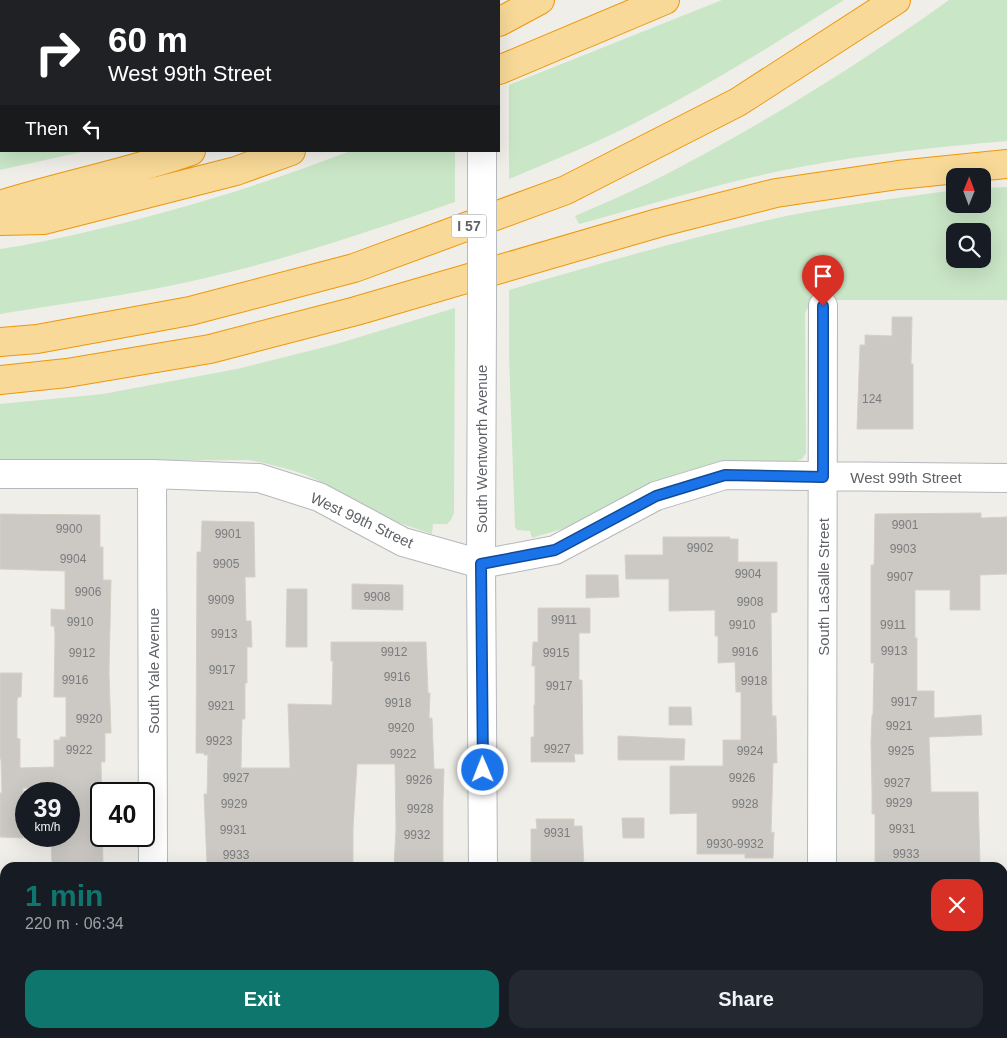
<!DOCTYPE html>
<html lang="en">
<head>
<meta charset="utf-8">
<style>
	:root { --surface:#171b24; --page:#242831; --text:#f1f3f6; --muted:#9ea1a6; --accent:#0f766e }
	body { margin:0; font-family:Arial,sans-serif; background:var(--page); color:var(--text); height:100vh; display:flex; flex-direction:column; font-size:19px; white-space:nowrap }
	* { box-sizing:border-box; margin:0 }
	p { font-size:16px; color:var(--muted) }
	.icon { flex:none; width:28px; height:28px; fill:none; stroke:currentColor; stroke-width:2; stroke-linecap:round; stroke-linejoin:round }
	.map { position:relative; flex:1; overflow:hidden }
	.drawer { position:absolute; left:0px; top:862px; width:1008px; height:176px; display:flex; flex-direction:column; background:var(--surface); border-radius:15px 15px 0 0; box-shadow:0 5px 20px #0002 }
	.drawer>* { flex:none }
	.guide { position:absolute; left:0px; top:0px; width:500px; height:152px; box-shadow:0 5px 20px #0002; background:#202124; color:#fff; overflow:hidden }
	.needle { width:32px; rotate:1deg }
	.tools { position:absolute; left:946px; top:168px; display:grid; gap:10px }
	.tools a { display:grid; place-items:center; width:45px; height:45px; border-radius:10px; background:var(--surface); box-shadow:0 5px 20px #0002; font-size:25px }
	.speed { position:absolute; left:15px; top:782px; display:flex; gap:10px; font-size:25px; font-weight:700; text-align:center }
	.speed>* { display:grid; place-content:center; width:65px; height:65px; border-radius:50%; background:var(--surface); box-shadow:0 5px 20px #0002; line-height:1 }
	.speed small { font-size:12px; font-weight:400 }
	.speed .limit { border:2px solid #111; border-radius:8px; background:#fff; color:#111 }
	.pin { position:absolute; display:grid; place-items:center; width:42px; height:42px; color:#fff; margin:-51px -21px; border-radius:50% 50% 50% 0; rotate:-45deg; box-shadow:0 0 5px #0007 }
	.pin .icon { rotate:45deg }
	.me { position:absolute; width:55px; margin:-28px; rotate:359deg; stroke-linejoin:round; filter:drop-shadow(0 0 4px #0008) }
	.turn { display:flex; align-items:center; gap:18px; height:105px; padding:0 25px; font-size:22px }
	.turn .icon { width:65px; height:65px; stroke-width:2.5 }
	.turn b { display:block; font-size:35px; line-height:42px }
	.then { display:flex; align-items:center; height:48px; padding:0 25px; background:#0003; gap:10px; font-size:19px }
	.round { display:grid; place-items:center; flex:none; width:52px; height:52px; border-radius:15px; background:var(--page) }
	.summary { display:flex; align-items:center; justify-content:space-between; height:85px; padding:0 25px }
	h1 { font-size:30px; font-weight:600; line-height:38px; color:var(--accent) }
	.primary-button { display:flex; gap:10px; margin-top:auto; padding:10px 25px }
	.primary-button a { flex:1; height:58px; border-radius:15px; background:var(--accent); color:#fff; font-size:20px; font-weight:600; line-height:58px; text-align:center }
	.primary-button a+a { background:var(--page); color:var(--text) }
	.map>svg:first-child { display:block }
	.green { fill:#c9e6c6; fill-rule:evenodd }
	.building { fill:#ccc9c4; stroke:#d5d0c7 }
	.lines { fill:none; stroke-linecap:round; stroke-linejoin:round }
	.minor-casing { stroke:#b5b8bc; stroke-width:30 }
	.highway-casing { stroke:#ee970b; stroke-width:30 }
	.minor { stroke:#fff; stroke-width:28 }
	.highway { stroke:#f8d997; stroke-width:28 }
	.minor-bridge-casing { stroke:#b5b8bc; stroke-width:30; stroke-linecap:butt }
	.minor-bridge { stroke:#fff; stroke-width:28 }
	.route-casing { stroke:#114b97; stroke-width:12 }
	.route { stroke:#1a73e8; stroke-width:9 }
	.labels { text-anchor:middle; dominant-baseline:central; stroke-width:4; stroke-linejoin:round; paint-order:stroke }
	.number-label { font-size:12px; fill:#7a7c7e }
	.shield { fill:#fff; stroke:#8f9295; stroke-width:1 }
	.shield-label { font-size:14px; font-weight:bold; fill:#5f6367 }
	.street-label { font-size:15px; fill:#5f6367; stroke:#fff }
</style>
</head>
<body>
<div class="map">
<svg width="1007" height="1038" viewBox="0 0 1007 1038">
	<rect width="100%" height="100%" fill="#f0eee8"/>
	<path class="green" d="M 114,0 L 442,0 L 442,1 L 111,1 Z
		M 722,0 L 844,0 C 776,43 709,85 637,122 C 596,143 552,161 509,179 L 509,85 Z
		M 949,0 L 1007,0 L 1007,141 C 937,147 868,154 800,167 C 725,181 652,204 579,224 L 575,216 C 600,205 626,194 651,182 C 755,129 854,68 949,0 Z
		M 0,43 L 1,43 L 1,151 L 86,151 L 0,170 Z
		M 350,151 L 455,151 L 455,202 C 365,233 276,263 183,283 C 122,296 61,304 0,314 L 0,249 C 28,245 55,239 82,233 C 173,212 263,185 350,151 Z
		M 1007,187 L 1007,300 L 817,300 L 809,306 L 805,313 L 806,453 L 802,459 L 793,462 C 746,461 709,461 664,479 C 637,490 613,507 586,520 C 569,528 550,532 532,538 L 530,531 L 517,530 L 515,527 L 509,356 L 509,290 C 595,265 681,240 768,220 C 830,206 893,199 955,190 L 955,204 L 982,204 L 983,188 ZM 955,231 L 982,231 L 982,259 L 955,259 Z
		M 455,308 L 454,513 L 451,520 L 447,524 L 433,524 L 432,534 C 410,527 388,519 367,509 C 346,498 327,484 306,475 C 287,468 268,464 249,460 L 0,461 L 0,404 L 103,394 L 237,369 L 333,345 Z"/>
	<path class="building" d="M 892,317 L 912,317 L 911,364 L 913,364 L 913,429 L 857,429 L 860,345 L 865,345 L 865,335 L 892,336 Z
		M 981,513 L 981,518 L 1007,517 L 1007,574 L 980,575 L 980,610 L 950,610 L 950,590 L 915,590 L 915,638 L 917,638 L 917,691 L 934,691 L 934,718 L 981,715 L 982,735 L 929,737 L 931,792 L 978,792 L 980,866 L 875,865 L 875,814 L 872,814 L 872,792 L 871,743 L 872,715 L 873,715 L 874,663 L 871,663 L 871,565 L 874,565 L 875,514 Z
		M 0,514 L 100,515 L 100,547 L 103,547 L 103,580 L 111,580 L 109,673 L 111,733 L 105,733 L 105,762 L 101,762 L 103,864 L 52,864 L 51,836 L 69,836 L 69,789 L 23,788 L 23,838 L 0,837 L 0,793 L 2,793 L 1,759 L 0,759 L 0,673 L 22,673 L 21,697 L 18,697 L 17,701 L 17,738 L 20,739 L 20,768 L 54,767 L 54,740 L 60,740 L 60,737 L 66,737 L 66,697 L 54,697 L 55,634 L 54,626 L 51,626 L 51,609 L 65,610 L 65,571 L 0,569 Z
		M 202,521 L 254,522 L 255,577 L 245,577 L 246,621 L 251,621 L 252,647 L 247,647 L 247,683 L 245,683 L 245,719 L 242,719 L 241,768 L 290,768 L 288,704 L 332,705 L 333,661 L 331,661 L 331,642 L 426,642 L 428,693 L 430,693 L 429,718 L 432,718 L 434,769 L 444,769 L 443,801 L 443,868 L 394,868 L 396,828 L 395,764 L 357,764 L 353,828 L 353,868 L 284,865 L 207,865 L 204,794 L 207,794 L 208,755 L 204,755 L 204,753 L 196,753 L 197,552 L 201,552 Z
		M 663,537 L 730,537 L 730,539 L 738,539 L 738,562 L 777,562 L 777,612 L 771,613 L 772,716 L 776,716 L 777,763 L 773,763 L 771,833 L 774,832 L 773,858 L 745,858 L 745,854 L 697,854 L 697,813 L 670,814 L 670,766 L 723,766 L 723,740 L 741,740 L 741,692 L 736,692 L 735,662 L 718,663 L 718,636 L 715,636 L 715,610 L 669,611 L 669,579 L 626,579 L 625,555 L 663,555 Z
		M 586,575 L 618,575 L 619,597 L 586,598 Z
		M 352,584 L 403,585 L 403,610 L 352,609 Z
		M 287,589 L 307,589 L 307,647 L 286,647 Z
		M 538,608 L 590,608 L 590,633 L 579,633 L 579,680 L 582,680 L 583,754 L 574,754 L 575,762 L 531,762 L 531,737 L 534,737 L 534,705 L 535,705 L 535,666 L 532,666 L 533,642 L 538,642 Z
		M 669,707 L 691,707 L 692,725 L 669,725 Z
		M 618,736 L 685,739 L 684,760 L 618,760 Z
		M 622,818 L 644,818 L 644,838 L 623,838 Z
		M 536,819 L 574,819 L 574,826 L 582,826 L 584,867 L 531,868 L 531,829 L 537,829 Z"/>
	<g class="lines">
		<defs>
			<path id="minor" d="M 482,0 L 482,1
				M 61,1 L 64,0
				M 0,25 L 1,25
				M 482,308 L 481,564 L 483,868
				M 0,474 L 152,474 L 259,478 L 319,497 L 403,542 L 481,564 L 555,550 L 656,496 L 725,475 L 1007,478
				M 152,474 L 153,868
				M 822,868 L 823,306
				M 154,1034 L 154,1038
				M 485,1034 L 485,1038
				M 822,1038 L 822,1034"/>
			<path id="highway" d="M 499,22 L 540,0
				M 499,70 L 665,0
				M 0,205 C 63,185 128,173 191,151
				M 0,221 L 44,220 L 236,171 L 291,151
				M 0,342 L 37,339 L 190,311 L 354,268 L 566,190 L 738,102 L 896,0
				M 0,380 L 67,373 L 210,349 L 356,311 L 658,223 L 776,193 L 898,175 L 1007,164"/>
		</defs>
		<use href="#minor" class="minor-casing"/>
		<use href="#highway" class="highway-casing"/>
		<use href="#minor" class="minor"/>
		<use href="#highway" class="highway"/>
		<defs>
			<path id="minor-bridge" d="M 482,151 L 482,308"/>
		</defs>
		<use href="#minor-bridge" class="minor-bridge-casing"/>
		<use href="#minor-bridge" class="minor-bridge"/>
	</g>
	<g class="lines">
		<defs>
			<path id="route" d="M 483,770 L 481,564 L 555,550 L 656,496 L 725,475 L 823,477 L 823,306"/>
		</defs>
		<use href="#route" class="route-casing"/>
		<use href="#route" class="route"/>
	</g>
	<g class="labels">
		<g class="number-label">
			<text x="872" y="399">124</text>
			<text x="905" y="525">9901</text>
			<text x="69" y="529">9900</text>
			<text x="228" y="534">9901</text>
			<text x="700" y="548">9902</text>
			<text x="903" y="549">9903</text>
			<text x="73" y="559">9904</text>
			<text x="226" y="564">9905</text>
			<text x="748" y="574">9904</text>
			<text x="900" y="577">9907</text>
			<text x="88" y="592">9906</text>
			<text x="377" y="597">9908</text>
			<text x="221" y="600">9909</text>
			<text x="750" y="602">9908</text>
			<text x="564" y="620">9911</text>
			<text x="80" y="622">9910</text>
			<text x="742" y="625">9910</text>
			<text x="893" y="625">9911</text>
			<text x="224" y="634">9913</text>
			<text x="894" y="651">9913</text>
			<text x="394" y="652">9912</text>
			<text x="745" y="652">9916</text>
			<text x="82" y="653">9912</text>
			<text x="556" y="653">9915</text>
			<text x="222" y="670">9917</text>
			<text x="397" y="677">9916</text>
			<text x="75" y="680">9916</text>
			<text x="754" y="681">9918</text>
			<text x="559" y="686">9917</text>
			<text x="904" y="702">9917</text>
			<text x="398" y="703">9918</text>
			<text x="221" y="706">9921</text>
			<text x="89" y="719">9920</text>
			<text x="899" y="726">9921</text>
			<text x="401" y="728">9920</text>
			<text x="219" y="741">9923</text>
			<text x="557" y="749">9927</text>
			<text x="79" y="750">9922</text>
			<text x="750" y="751">9924</text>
			<text x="901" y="751">9925</text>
			<text x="403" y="754">9922</text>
			<text x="236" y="778">9927</text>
			<text x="742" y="778">9926</text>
			<text x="419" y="780">9926</text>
			<text x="897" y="783">9927</text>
			<text x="899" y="803">9929</text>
			<text x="234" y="804">9929</text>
			<text x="745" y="804">9928</text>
			<text x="420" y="809">9928</text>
			<text x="902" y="829">9931</text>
			<text x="233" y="830">9931</text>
			<text x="557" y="833">9931</text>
			<text x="417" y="835">9932</text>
			<text x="735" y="844">9930-9932</text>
			<text x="906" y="854">9933</text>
			<text x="236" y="855">9933</text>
		</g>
		<rect class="shield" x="451.5" y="214.5" width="35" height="23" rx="4"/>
		<g class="shield-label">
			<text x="469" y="226">I 57</text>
		</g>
		<g class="street-label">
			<text transform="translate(481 449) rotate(-90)">South Wentworth Avenue</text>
			<text x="906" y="477">West 99th Street</text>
			<text transform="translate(362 520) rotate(25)">West 99th Street</text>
			<text transform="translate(823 587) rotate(-90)">South LaSalle Street</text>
			<text transform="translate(153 671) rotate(-90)">South Yale Avenue</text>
		</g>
	</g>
</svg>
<div class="tools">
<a><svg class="needle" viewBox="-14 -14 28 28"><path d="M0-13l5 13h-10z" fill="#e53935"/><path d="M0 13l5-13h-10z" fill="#9ea1a6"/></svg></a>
<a><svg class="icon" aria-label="search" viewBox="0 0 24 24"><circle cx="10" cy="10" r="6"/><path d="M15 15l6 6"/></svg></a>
</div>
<div class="speed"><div>39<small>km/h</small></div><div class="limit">40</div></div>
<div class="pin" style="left:823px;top:306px;background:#d93025"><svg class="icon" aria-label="arrive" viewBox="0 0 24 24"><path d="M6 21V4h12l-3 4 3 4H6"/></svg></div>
<svg class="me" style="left:483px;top:770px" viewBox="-20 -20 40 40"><circle r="17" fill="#1a73e8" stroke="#fff" stroke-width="3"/><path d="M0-11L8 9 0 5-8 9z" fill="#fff"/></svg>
<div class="guide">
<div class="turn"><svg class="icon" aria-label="right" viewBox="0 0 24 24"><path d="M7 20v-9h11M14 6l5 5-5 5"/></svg><div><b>60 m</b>West 99th Street</div></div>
<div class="then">Then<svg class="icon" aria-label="left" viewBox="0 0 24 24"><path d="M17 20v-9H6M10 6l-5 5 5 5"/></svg></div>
</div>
<section class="drawer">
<div class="summary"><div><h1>1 min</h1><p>220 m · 06:34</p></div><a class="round" style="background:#d93025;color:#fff"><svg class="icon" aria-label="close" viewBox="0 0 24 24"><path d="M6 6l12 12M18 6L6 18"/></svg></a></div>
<div class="primary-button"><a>Exit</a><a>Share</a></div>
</section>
</div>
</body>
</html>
